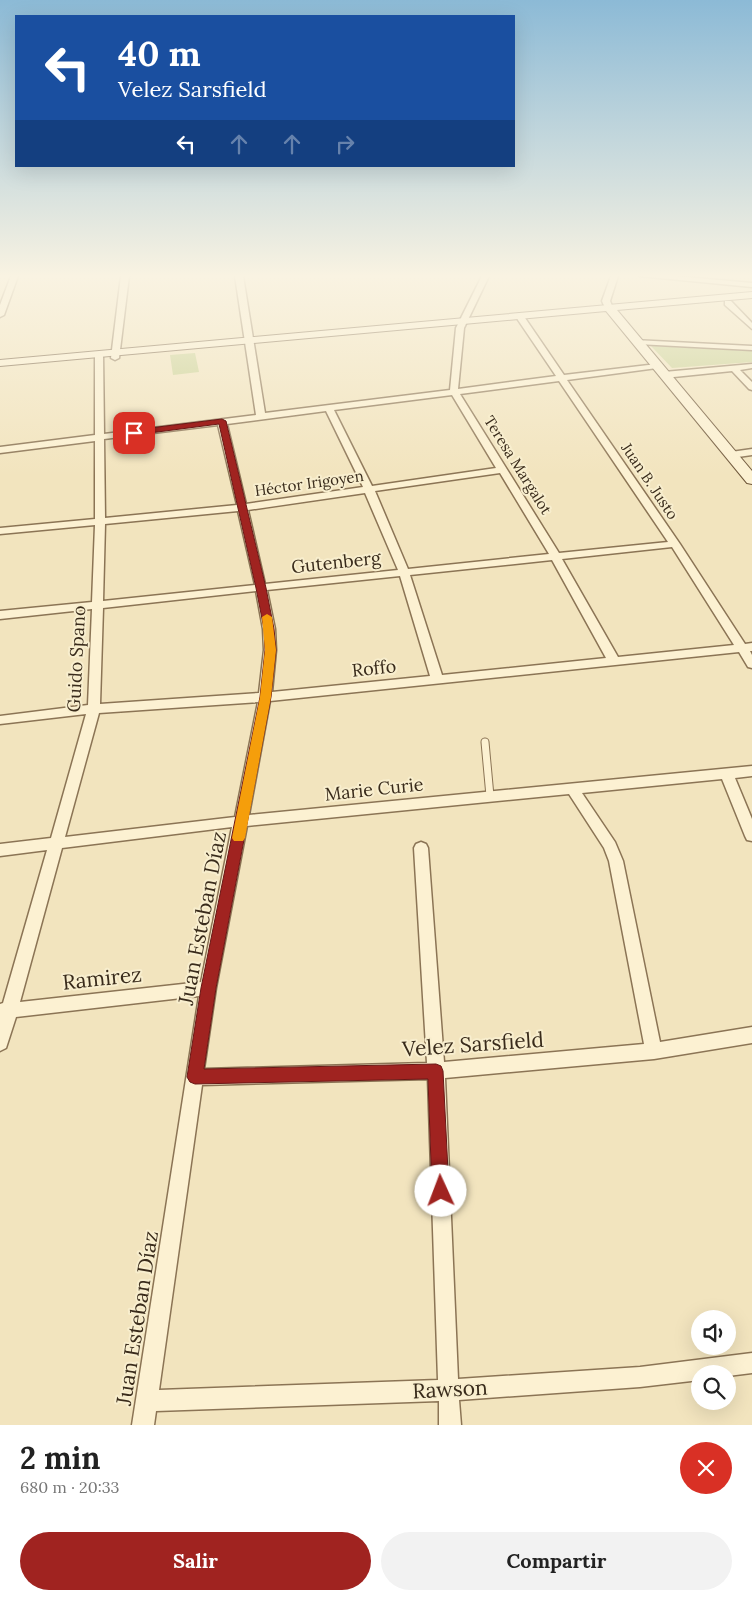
<!DOCTYPE html>
<html lang="es">
<head>
<meta charset="utf-8">
<style>
	:root { --surface:#fff; --page:#f2f2f2; --text:#222; --muted:#767676; --accent:#a02320 }
	body { margin:0; font-family:Lora,serif; background:var(--page); color:var(--text); height:100vh; display:flex; flex-direction:column; font-size:19px; white-space:nowrap }
	* { box-sizing:border-box; margin:0 }
	p { font-size:16px; color:var(--muted) }
	.icon { flex:none; width:28px; height:28px; fill:none; stroke:currentColor; stroke-width:2; stroke-linecap:round; stroke-linejoin:round }
	.map { position:relative; height:1425px; overflow:hidden }
	.sheet { display:flex; flex-direction:column; background:var(--surface); flex:1 }
	.sheet>* { flex:none }
	.banner { position:absolute; left:15px; top:15px; width:500px; height:152px; border-radius:0px; box-shadow:0 5px 20px #0002; background:#1a4fa0; color:#fff; overflow:hidden }
	.buttons { position:absolute; left:691px; top:1310px; display:grid; gap:10px }
	.buttons a { display:grid; place-items:center; width:45px; height:45px; border-radius:50%; background:var(--surface); box-shadow:0 5px 20px #0002; font-size:25px }
	.pin { position:absolute; display:grid; place-items:center; width:42px; height:42px; color:#fff; margin:-21px; border-radius:10px; box-shadow:0 2px 8px #0006 }
	.me { position:absolute; width:55px; margin:-28px; rotate:358deg; stroke-linejoin:round; filter:drop-shadow(0 0 4px #0008) }
	.turn { display:flex; align-items:center; gap:18px; height:105px; padding:0 20px; font-size:22px }
	.turn .icon { width:65px; height:65px; stroke-width:2.5 }
	.turn b { display:block; font-size:35px; line-height:42px }
	.lanes { display:flex; align-items:center; height:48px; padding:0 20px; background:#0003; justify-content:center; gap:25px; direction:ltr }
	.lanes .off { opacity:.35 }
	.round { display:grid; place-items:center; flex:none; width:52px; height:52px; border-radius:26px; background:var(--page) }
	.head { display:flex; align-items:center; justify-content:space-between; height:85px; padding:0 20px }
	h1 { font-size:30px; font-weight:800; line-height:38px }
	.action { display:flex; gap:10px; margin-top:auto; padding:10px 20px }
	.action a { flex:1; height:58px; border-radius:30px; background:var(--accent); color:#fff; font-size:20px; font-weight:800; line-height:58px; text-align:center }
	.action a+a { background:var(--page); color:var(--text) }
	.map>svg:first-child { display:block }
	.green { fill:#c7d091 }
	.lines { fill:none; stroke-linecap:round; stroke-linejoin:round }
	.service-casing { stroke:#8b7455; stroke-width:9 }
	.minor-casing { stroke:#8b7455; stroke-width:3 }
	.secondary-casing { stroke:#6d5538; stroke-width:2 }
	.service { stroke:#fcf1d2; stroke-width:7 }
	.minor { fill:#fcf1d2; fill-rule:evenodd }
	.secondary { fill:#fcf1d2; fill-rule:evenodd }
	.route { fill:#a02320; stroke:#681715 }
	.slow { fill:#f59e0b }
	.labels { text-anchor:middle; dominant-baseline:central; stroke-width:4; stroke-linejoin:round; paint-order:stroke }
	.far-street-label { font-size:15px; fill:#392b1b; stroke:#f8eece }
	.street-label { font-size:18px; fill:#392b1b; stroke:#f8eece }
	.near-street-label { font-size:21px; fill:#392b1b; stroke:#f8eece }
</style>
</head>
<body>
<div class="map">
<svg width="752" height="1425" viewBox="0 0 752 1425">
	<rect width="100%" height="100%" fill="#f2e4be"/>
	<path class="green" d="M 651,346 L 752,351 L 752,362 L 672,368 Z
		M 195,353 L 199,372 L 173,375 L 170,355 Z"/>
	<g class="lines">
		<defs>
			<path id="service" d="M 485,742 L 490,796"/>
			<path id="minor" d="M 11,276 L 18,276 L 4,315 L 0,317 L 0,305 Z
				M 121,276 L 129,276 L 119,358 L 115,360 L 111,358 Z
				M 235,276 L 243,276 L 265,413 L 450,390 L 456,328 L 482,276 L 489,276 L 464,328 L 458,389 L 556,376 L 516,317 L 520,315 L 523,315 L 564,375 L 657,364 L 661,366 L 657,368 L 567,380 L 680,544 L 745,644 L 752,643 L 752,651 L 750,651 L 752,655 L 752,668 L 748,667 L 739,652 L 270,701 L 249,815 L 752,766 L 752,776 L 735,778 L 752,819 L 752,841 L 747,840 L 745,836 L 722,779 L 582,793 L 615,842 L 623,861 L 660,1042 L 752,1027 L 752,1043 L 654,1059 L 445,1078 L 458,1379 L 640,1367 L 752,1353 L 752,1373 L 728,1376 L 728,1374 L 700,1374 L 700,1380 L 640,1387 L 459,1400 L 461,1425 L 439,1425 L 439,1401 L 156,1411 L 154,1425 L 132,1425 L 199,996 L 16,1017 L 6,1048 L 0,1051 L 0,1004 L 3,1003 L 47,850 L 0,856 L 0,844 L 51,838 L 86,714 L 0,724 L 0,716 L 88,705 L 92,609 L 0,619 L 0,611 L 92,602 L 95,525 L 0,534 L 0,528 L 95,519 L 95,441 L 0,453 L 0,447 L 95,435 L 95,354 L 99,352 L 103,354 L 104,434 L 256,415 ZM 559,381 L 668,542 L 559,553 L 460,394 ZM 452,395 L 496,468 L 372,486 L 334,410 ZM 326,411 L 363,487 L 246,504 L 227,424 ZM 218,425 L 237,505 L 105,518 L 104,439 ZM 500,473 L 549,554 L 408,569 L 375,491 ZM 365,493 L 398,570 L 265,584 L 248,510 ZM 238,511 L 255,585 L 103,601 L 105,524 ZM 672,547 L 734,645 L 618,657 L 562,559 ZM 552,560 L 606,658 L 442,675 L 410,575 ZM 400,576 L 430,676 L 272,692 L 276,650 L 275,629 L 267,590 ZM 256,591 L 263,629 L 264,650 L 259,693 L 100,704 L 103,608 ZM 258,702 L 235,817 L 65,837 L 99,713 ZM 569,794 L 604,848 L 609,861 L 644,1044 L 444,1062 L 428,848 L 426,844 L 421,842 L 416,844 L 414,848 L 427,1063 L 204,1069 L 216,988 L 247,826 ZM 232,827 L 201,982 L 20,1002 L 62,848 ZM 428,1079 L 438,1380 L 159,1390 L 202,1085 Z
				M 611,276 L 618,276 L 610,301 L 613,308 L 609,310 L 606,310 L 602,301 Z
				M 639,276 L 674,276 L 752,283 L 752,287 Z
				M 725,301 L 731,301 L 752,323 L 752,329 L 725,305 Z
				M 634,340 L 752,346 L 752,350 L 637,344 L 633,342 Z
				M 752,364 L 752,368 L 740,370 L 752,382 L 752,390 L 749,389 L 732,371 L 664,378 L 660,375 L 664,372 Z
				M 752,449 L 752,455 L 731,458 L 726,455 L 731,452 Z"/>
			<path id="secondary" d="M 752,292 L 752,298 L 617,310 L 752,471 L 752,484 L 747,483 L 606,311 L 0,366 L 0,360 Z"/>
		</defs>
		<use href="#service" class="service-casing"/>
		<use href="#minor" class="minor-casing"/>
		<use href="#secondary" class="secondary-casing"/>
		<use href="#service" class="service"/>
		<use href="#minor" class="minor"/>
		<use href="#secondary" class="secondary"/>
	</g>
	<linearGradient id="sky" x2="0" y2="1"><stop stop-color="#8cbad6"/><stop offset="0.58" stop-color="#f9f3e2"/><stop offset="1" stop-color="#f9f3e2" stop-opacity="0"/></linearGradient>
	<rect width="752" height="476" fill="url(#sky)"/>
	<path class="route" d="M 222,419 L 226,421 L 266,588 L 274,629 L 276,650 L 271,697 L 216,988 L 204,1069 L 436,1064 L 441,1066 L 443,1071 L 449,1191 L 447,1197 L 441,1199 L 435,1197 L 432,1191 L 428,1079 L 195,1084 L 190,1082 L 187,1077 L 201,988 L 260,697 L 265,650 L 264,629 L 256,588 L 219,424 L 134,435 L 130,433 L 134,430 Z"/>
	<path class="slow" d="M 267,614 L 272,617 L 276,650 L 271,697 L 245,838 L 243,841 L 234,841 L 232,838 L 260,697 L 265,650 L 262,617 Z"/>
	<g class="labels">
		<g class="far-street-label">
			<text transform="translate(518 465) rotate(58)">Teresa Margalot</text>
			<text transform="translate(650 481) rotate(56)">Juan B. Justo</text>
			<text transform="translate(309 483) rotate(-8)">Héctor Irigoyen</text>
		</g>
		<g class="street-label">
			<text transform="translate(336 562) rotate(-6)">Gutenberg</text>
			<text transform="translate(76 659) rotate(-87)">Guido Spano</text>
			<text transform="translate(374 668) rotate(-6)">Roffo</text>
			<text transform="translate(374 789) rotate(-6)">Marie Curie</text>
		</g>
		<g class="near-street-label">
			<text transform="translate(202 918) rotate(-79)">Juan Esteban Díaz</text>
			<text transform="translate(102 978) rotate(-6)">Ramirez</text>
			<text transform="translate(473 1044) rotate(-4)">Velez Sarsfield</text>
			<text transform="translate(137 1318) rotate(-81)">Juan Esteban Díaz</text>
			<text transform="translate(450 1389) rotate(-3)">Rawson</text>
		</g>
	</g>
</svg>
<div class="buttons">
<a><svg class="icon" aria-label="sound" viewBox="0 0 24 24"><path d="M4 9h4l5-4v14l-5-4H4zM17 9q2 3 0 6"/></svg></a>
<a><svg class="icon" aria-label="search" viewBox="0 0 24 24"><circle cx="10" cy="10" r="6"/><path d="M15 15l6 6"/></svg></a>
</div>
<div class="pin" style="left:134px;top:433px;background:#d93025"><svg class="icon" aria-label="arrive" viewBox="0 0 24 24"><path d="M6 21V4h12l-3 4 3 4H6"/></svg></div>
<svg class="me" style="left:441px;top:1191px" viewBox="-20 -20 40 40"><circle r="19" fill="#fff"/><path d="M0-13L10 11 0 6-10 11z" fill="#a02320"/></svg>
<div class="banner">
<div class="turn"><svg class="icon" aria-label="left" viewBox="0 0 24 24"><path d="M17 20v-9H6M10 6l-5 5 5 5"/></svg><div><b>40 m</b>Velez Sarsfield</div></div>
<div class="lanes"><svg class="icon" aria-label="left" viewBox="0 0 24 24"><path d="M17 20v-9H6M10 6l-5 5 5 5"/></svg><svg class="icon off" aria-label="ahead" viewBox="0 0 24 24"><path d="M12 20V5M6 11l6-6 6 6"/></svg><svg class="icon off" aria-label="ahead" viewBox="0 0 24 24"><path d="M12 20V5M6 11l6-6 6 6"/></svg><svg class="icon off" aria-label="right" viewBox="0 0 24 24"><path d="M7 20v-9h11M14 6l5 5-5 5"/></svg></div>
</div>
</div>
<section class="sheet">
<div class="head"><div><h1>2 min</h1><p>680 m · 20:33</p></div><a class="round" style="background:#d93025;color:#fff"><svg class="icon" aria-label="close" viewBox="0 0 24 24"><path d="M6 6l12 12M18 6L6 18"/></svg></a></div>
<div class="action"><a>Salir</a><a>Compartir</a></div>
</section>
</body>
</html>
